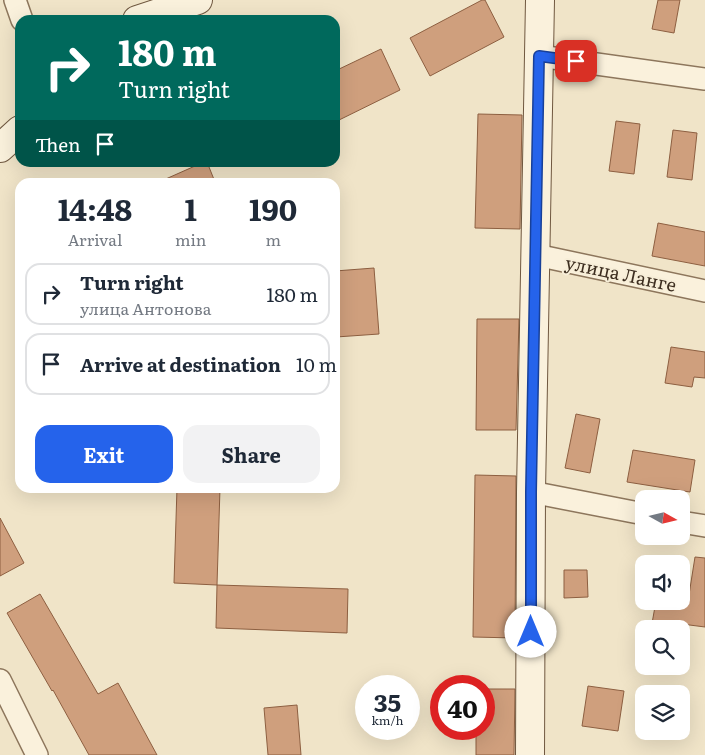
<!DOCTYPE html>
<html lang="en">
<head>
<meta charset="utf-8">
<style>
	:root { --surface:#fff; --page:#f2f2f3; --text:#1f2937; --muted:#747a83; --line:#e0e1e3; --accent:#2563eb }
	body { margin:0; font-family:Literata,serif; background:var(--page); color:var(--text); height:100vh; display:flex; flex-direction:column; font-size:19px; white-space:nowrap }
	* { box-sizing:border-box; margin:0 }
	p { font-size:16px; color:var(--muted) }
	.icon { flex:none; width:28px; height:28px; fill:none; stroke:currentColor; stroke-width:2; stroke-linecap:round; stroke-linejoin:round }
	.map { position:relative; flex:1; overflow:hidden }
	.side { position:absolute; left:15px; top:178px; width:325px; height:315px; display:flex; flex-direction:column; background:var(--surface); border-radius:15px; box-shadow:0 5px 20px #0002 }
	.side>* { flex:none }
	.banner { position:absolute; left:15px; top:15px; width:325px; height:152px; border-radius:15px; box-shadow:0 5px 20px #0002; background:#00695c; color:#fff; overflow:hidden }
	.needle { width:32px; rotate:98deg }
	.buttons { position:absolute; left:635px; top:490px; display:grid; gap:10px }
	.buttons a { display:grid; place-items:center; width:55px; height:55px; border-radius:10px; background:var(--surface); box-shadow:0 5px 20px #0002; font-size:25px }
	.speed { position:absolute; left:355px; top:675px; display:flex; gap:10px; font-size:25px; font-weight:700; text-align:center }
	.speed>* { display:grid; place-content:center; width:65px; height:65px; border-radius:50%; background:var(--surface); box-shadow:0 5px 20px #0002; line-height:1 }
	.speed small { font-size:12px; font-weight:400 }
	.speed .limit { border:8px solid #d22; background:#fff; color:#111 }
	.pin { position:absolute; display:grid; place-items:center; width:42px; height:42px; color:#fff; margin:-21px; border-radius:10px; box-shadow:0 2px 8px #0006 }
	.me { position:absolute; width:55px; margin:-28px; rotate:0deg; stroke-linejoin:round; filter:drop-shadow(0 0 4px #0008) }
	.turn { display:flex; align-items:center; gap:18px; height:105px; padding:0 20px; font-size:22px }
	.turn .icon { width:65px; height:65px; stroke-width:2.5 }
	.turn b { display:block; font-size:35px; line-height:42px }
	.then { display:flex; align-items:center; height:48px; padding:0 20px; background:#0003; gap:10px; font-size:19px }
	.eta { display:flex; justify-content:space-evenly; align-items:center; height:85px; text-align:center }
	.eta b { font-size:30px; font-weight:700; line-height:35px }
	.action { display:flex; gap:10px; margin-top:auto; padding:10px 20px }
	.action a { flex:1; height:58px; border-radius:15px; background:var(--accent); color:#fff; font-size:20px; font-weight:700; line-height:58px; text-align:center }
	.action a+a { background:var(--page); color:var(--text) }
	ul { padding:0; list-style:none }
	li { display:flex; align-items:center; gap:15px; height:62px; margin:0 10px 8px; padding:0 10px; border:2px solid var(--line); border-radius:15px }
	li div { flex:1 }
	li b { display:block; font-size:19px }
	li em { font-style:normal }
	.map>svg:first-child { display:block }
	.building { fill:#cf9f7d; stroke:#8d5f41 }
	.lines { fill:none; stroke-linecap:round; stroke-linejoin:round }
	.street-casing { stroke:#8d765c; stroke-width:24 }
	.secondary-casing { stroke:#6f573f; stroke-width:30 }
	.street { stroke:#faf1dc; stroke-width:21 }
	.secondary { stroke:#faf1dc; stroke-width:28 }
	.route-casing { stroke:#184099; stroke-width:12 }
	.route { stroke:#2563eb; stroke-width:9 }
	.labels { text-anchor:middle; dominant-baseline:central; stroke-width:4; stroke-linejoin:round; paint-order:stroke }
	.street-label { font-size:18px; fill:#3d2e20; stroke:#f7eed8 }
</style>
</head>
<body>
<div class="map">
<svg width="705" height="755" viewBox="0 0 705 755">
	<rect width="100%" height="100%" fill="#f0e4c8"/>
	<path class="building" d="M 482,0 L 485,0 L 504,37 L 430,76 L 410,38 Z
		M 658,0 L 680,0 L 674,33 L 652,29 Z
		M 381,49 L 400,90 L 335,122 L 335,71 Z
		M 478,114 L 522,115 L 520,229 L 475,228 Z
		M 616,121 L 640,124 L 634,174 L 609,171 Z
		M 673,130 L 697,133 L 692,180 L 667,177 Z
		M 204,162 L 207,162 L 215,182 L 159,182 Z
		M 658,223 L 705,232 L 705,266 L 652,256 Z
		M 374,268 L 379,334 L 336,337 L 335,271 Z
		M 477,319 L 519,319 L 516,430 L 476,430 Z
		M 671,347 L 705,352 L 705,378 L 694,377 L 692,387 L 665,383 Z
		M 576,414 L 600,419 L 590,473 L 565,468 Z
		M 633,450 L 695,460 L 690,492 L 627,482 Z
		M 475,475 L 516,476 L 515,638 L 473,637 Z
		M 177,488 L 220,488 L 217,585 L 174,583 Z
		M 0,518 L 24,563 L 0,576 Z
		M 695,557 L 705,558 L 705,627 L 674,623 L 673,629 L 651,629 L 656,601 L 688,601 Z
		M 564,570 L 587,570 L 588,597 L 564,598 Z
		M 217,585 L 348,589 L 347,633 L 216,628 Z
		M 40,594 L 98,694 L 118,683 L 157,755 L 89,755 L 53,690 L 52,691 L 7,613 Z
		M 588,686 L 624,691 L 618,731 L 582,726 Z
		M 484,689 L 515,689 L 514,755 L 476,755 L 476,729 L 484,729 Z
		M 297,705 L 301,755 L 268,755 L 264,708 Z"/>
	<g class="lines">
		<defs>
			<path id="street" d="M 15,0 L 22,20
				M 539,56 L 705,79
				M 536,255 L 705,291
				M 531,492 L 644,514
				M 681,522 L 705,526
				M 0,680 L 37,755"/>
			<path id="secondary" d="M 137,20 L 198,0
				M 0,148 L 20,130
				M 530,755 L 531,492 L 540,0"/>
		</defs>
		<use href="#street" class="street-casing"/>
		<use href="#secondary" class="secondary-casing"/>
		<use href="#street" class="street"/>
		<use href="#secondary" class="secondary"/>
	</g>
	<g class="lines">
		<defs>
			<path id="route" d="M 531,632 L 531,492 L 539,56 L 576,61"/>
		</defs>
		<use href="#route" class="route-casing"/>
		<use href="#route" class="route"/>
	</g>
	<g class="labels">
		<g class="street-label">
			<text transform="translate(621 273) rotate(12)">улица Ланге</text>
		</g>
	</g>
</svg>
<div class="buttons">
<a><svg class="needle" viewBox="-14 -14 28 28"><path d="M0-13l5 13h-10z" fill="#e53935"/><path d="M0 13l5-13h-10z" fill="#747a83"/></svg></a>
<a><svg class="icon" aria-label="sound" viewBox="0 0 24 24"><path d="M4 9h4l5-4v14l-5-4H4zM17 9q2 3 0 6"/></svg></a>
<a><svg class="icon" aria-label="search" viewBox="0 0 24 24"><circle cx="10" cy="10" r="6"/><path d="M15 15l6 6"/></svg></a>
<a><svg class="icon" aria-label="layers" viewBox="0 0 24 24"><path d="M12 4l9 5-9 5-9-5zM3 14l9 5 9-5"/></svg></a>
</div>
<div class="speed"><div>35<small>km/h</small></div><div class="limit">40</div></div>
<div class="pin" style="left:576px;top:61px;background:#d93025"><svg class="icon" aria-label="arrive" viewBox="0 0 24 24"><path d="M6 21V4h12l-3 4 3 4H6"/></svg></div>
<svg class="me" style="left:531px;top:632px" viewBox="-20 -20 40 40"><circle r="19" fill="#fff"/><path d="M0-13L10 11 0 6-10 11z" fill="#2563eb"/></svg>
<div class="banner">
<div class="turn"><svg class="icon" aria-label="right" viewBox="0 0 24 24"><path d="M7 20v-9h11M14 6l5 5-5 5"/></svg><div><b>180 m</b>Turn right</div></div>
<div class="then">Then<svg class="icon" aria-label="arrive" viewBox="0 0 24 24"><path d="M6 21V4h12l-3 4 3 4H6"/></svg></div>
</div>
<section class="side">
<div class="eta">
<div><b>14:48</b><p>Arrival</p></div>
<div><b>1</b><p>min</p></div>
<div><b>190</b><p>m</p></div>
</div>
<ul>
<li><svg class="icon" aria-label="right" viewBox="0 0 24 24"><path d="M7 20v-9h11M14 6l5 5-5 5"/></svg><div><b>Turn right</b><p>улица Антонова</p></div><em>180 m</em></li>
<li><svg class="icon" aria-label="arrive" viewBox="0 0 24 24"><path d="M6 21V4h12l-3 4 3 4H6"/></svg><div><b>Arrive at destination</b></div><em>10 m</em></li>
</ul>
<div class="action"><a>Exit</a><a>Share</a></div>
</section>
</div>
</body>
</html>
